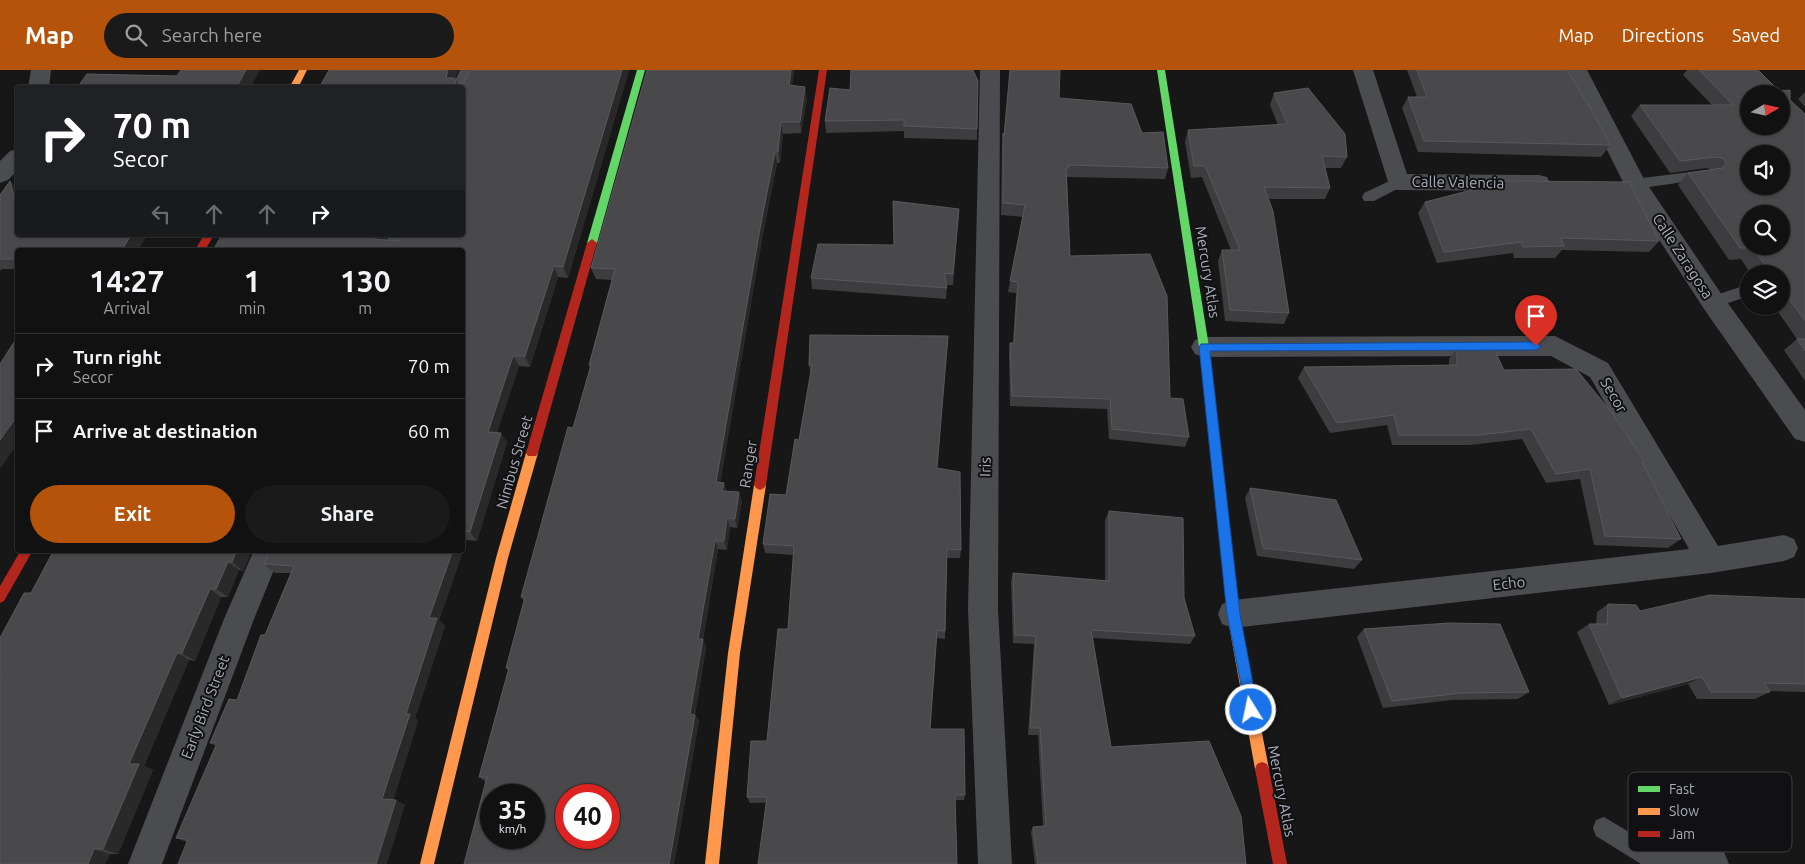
<!DOCTYPE html>
<html lang="en">
<head>
<meta charset="utf-8">
<style>
	:root { --surface:#111; --page:#1a1a1a; --text:#f1f3f6; --muted:#9c9d9f; --line:#303131; --accent:#b45309 }
	body { margin:0; font-family:Ubuntu,sans-serif; background:var(--page); color:var(--text); height:100vh; display:flex; flex-direction:column; font-size:19px; white-space:nowrap }
	* { box-sizing:border-box; margin:0 }
	p { font-size:16px; color:var(--muted) }
	.icon { flex:none; width:28px; height:28px; fill:none; stroke:currentColor; stroke-width:2; stroke-linecap:round; stroke-linejoin:round }
	.map { position:relative; flex:1; overflow:hidden }
	.side { position:absolute; left:15px; top:178px; width:450px; height:305px; display:flex; flex-direction:column; background:var(--surface); border-radius:5px; box-shadow:0 1px 4px #0004,0 0 0 1px var(--line) }
	.side>* { flex:none }
	.top-card { position:absolute; left:15px; top:15px; width:450px; height:152px; border-radius:5px; box-shadow:0 1px 4px #0004,0 0 0 1px var(--line); background:#202124; color:#fff; overflow:hidden }
	.needle { width:32px; rotate:81deg }
	.tools { position:absolute; left:1740px; top:15px; display:grid; gap:10px }
	.tools a { display:grid; place-items:center; width:50px; height:50px; border-radius:50%; background:var(--surface); box-shadow:0 1px 4px #0004,0 0 0 1px var(--line); font-size:25px }
	.speed { position:absolute; left:480px; top:714px; display:flex; gap:10px; font-size:25px; font-weight:700; text-align:center }
	.speed>* { display:grid; place-content:center; width:65px; height:65px; border-radius:50%; background:var(--surface); box-shadow:0 1px 4px #0004,0 0 0 1px var(--line); line-height:1 }
	.speed small { font-size:12px; font-weight:400 }
	.speed .limit { border:8px solid #d22; background:#fff; color:#111 }
	.pin { position:absolute; display:grid; place-items:center; width:42px; height:42px; color:#fff; margin:-51px -21px; border-radius:50% 50% 50% 0; rotate:-45deg; box-shadow:0 0 5px #0007 }
	.pin .icon { rotate:45deg }
	.me { position:absolute; width:55px; margin:-28px; rotate:350deg; stroke-linejoin:round; filter:drop-shadow(0 0 4px #0008) }
	.turn { display:flex; align-items:center; gap:18px; height:105px; padding:0 15px; font-size:22px }
	.turn .icon { width:65px; height:65px; stroke-width:2.5 }
	.turn b { display:block; font-size:35px; line-height:42px }
	.lanes { display:flex; align-items:center; height:48px; padding:0 15px; background:#0003; justify-content:center; gap:25px; direction:ltr }
	.lanes .off { opacity:.35 }
	.eta { display:flex; justify-content:space-evenly; align-items:center; height:85px; text-align:center }
	.eta b { font-size:30px; font-weight:700; line-height:35px }
	.primary-button { display:flex; gap:10px; margin-top:auto; padding:10px 15px }
	.primary-button a { flex:1; height:58px; border-radius:30px; background:var(--accent); color:#fff; font-size:20px; font-weight:700; line-height:58px; text-align:center }
	.primary-button a+a { background:var(--page); color:var(--text) }
	ul { padding:0; list-style:none }
	li { display:flex; align-items:center; gap:15px; height:65px; padding:0 15px; border-top:1px solid var(--line) }
	li div { flex:1 }
	li b { display:block; font-size:19px }
	li em { font-style:normal }
	header { display:flex; align-items:center; gap:30px; box-sizing:border-box; height:70px; padding:0 25px; background:var(--accent); color:#fff }
	header strong { font-size:24px }
	nav { display:flex; gap:28px; margin-inline-start:auto; font-size:18px }
	.search { width:350px; height:45px; background:var(--page); display:flex; align-items:center; gap:12px; box-sizing:border-box; padding:0 18px; border-radius:28px; color:var(--muted); font-size:19px }
	.map>svg:first-child { display:block }
	.lines { fill:none; stroke-linecap:round; stroke-linejoin:round }
	.lane { fill:#4b4c50; fill-rule:evenodd }
	.street { fill:#4b4c50; fill-rule:evenodd }
	.fast { fill:#63d668; fill-rule:evenodd }
	.slow { fill:#ff974d; fill-rule:evenodd }
	.jam { fill:#b3261e; fill-rule:evenodd }
	.wall { fill:#3d3d3f }
	.shaded-wall { fill:#29292a }
	.building { fill:#49494c; stroke:#58595d; fill-rule:evenodd }
	.route { fill:#1a73e8; stroke:#114b97 }
	.labels { text-anchor:middle; dominant-baseline:central; stroke-width:4; stroke-linejoin:round; paint-order:stroke }
	.street-label { font-size:15px; fill:#a8adb8; stroke:#111113 }
	.key { fill:#111113; stroke:#3e4045; stroke-width:1 }
	.key-label { font-size:14px; fill:#a8adb8 }
</style>
</head>
<body>
<header>
<strong>Map</strong>
<div class="search"><svg class="icon" aria-label="search" viewBox="0 0 24 24"><circle cx="10" cy="10" r="6"/><path d="M15 15l6 6"/></svg>Search here</div>
<nav><a>Map</a><a>Directions</a><a>Saved</a></nav>
</header>
<div class="map">
<svg width="1805" height="794" viewBox="0 0 1805 794">
	<rect width="100%" height="100%" fill="#171717"/>
	<g class="lines">
		<path class="lane" d="M 1706,100 L 1711,102 L 1713,105 L 1711,108 L 1635,119 L 1630,118 L 1628,114 L 1630,110 L 1635,109 Z
			M 1398,107 L 1403,108 L 1405,112 L 1403,116 L 1374,131 L 1364,131 L 1362,127 L 1364,123 Z
			M 1749,214 L 1749,226 L 1713,238 L 1707,236 L 1705,232 L 1707,228 Z
			M 1604,747 L 1666,784 L 1668,794 L 1641,794 L 1596,766 L 1593,758 L 1596,750 Z"/>
		<path class="street" d="M 31,0 L 51,0 L 49,18 L 28,18 Z
			M 460,0 L 480,0 L 469,23 L 462,25 L 462,18 L 452,18 Z
			M 980,0 L 1000,0 L 998,539 L 1012,794 L 978,794 L 968,539 Z
			M 1353,0 L 1373,0 L 1407,104 L 1539,105 L 1547,107 L 1550,113 L 1547,119 L 1539,121 L 1398,120 L 1390,118 Z
			M 1567,0 L 1587,0 L 1645,111 L 1722,225 L 1805,340 L 1805,372 L 1795,369 L 1704,239 L 1627,120 Z
			M 18,79 L 18,100 L 8,110 L 0,113 L 0,91 L 10,81 Z
			M 389,165 L 413,165 L 406,180 L 382,180 Z
			M 1555,266 L 1608,293 L 1718,476 L 1784,465 L 1794,469 L 1798,478 L 1794,487 L 1784,491 L 1711,503 L 1233,558 L 1222,554 L 1218,544 L 1222,534 L 1233,530 L 1689,479 L 1590,307 L 1551,286 L 1204,287 L 1195,284 L 1191,277 L 1195,270 L 1204,267 Z
			M 254,480 L 282,480 L 254,549 L 162,794 L 128,794 L 224,549 Z
			M 1658,775 L 1712,777 L 1724,782 L 1729,794 L 1642,794 L 1646,780 Z"/>
		<path class="fast" d="M 637,0 L 645,0 L 597,173 L 592,177 L 587,173 Z
			M 1157,0 L 1165,0 L 1209,277 L 1216,338 L 1215,341 L 1207,341 L 1206,338 L 1199,277 Z"/>
		<path class="slow" d="M 299,0 L 307,0 L 298,18 L 289,18 Z
			M 1211,334 L 1215,335 L 1216,338 L 1239,544 L 1269,699 L 1267,704 L 1262,706 L 1257,704 L 1255,699 L 1227,544 L 1206,338 L 1207,335 Z
			M 532,378 L 536,380 L 538,383 L 508,488 L 434,794 L 420,794 L 496,488 L 526,383 L 528,380 Z
			M 760,410 L 764,412 L 766,415 L 740,583 L 719,794 L 705,794 L 728,583 L 754,415 L 756,412 Z"/>
		<path class="jam" d="M 819,0 L 827,0 L 766,415 L 764,418 L 760,420 L 756,418 L 754,415 Z
			M 204,165 L 214,165 L 205,180 L 195,180 Z
			M 592,169 L 597,173 L 538,383 L 536,386 L 528,386 L 526,383 L 587,173 Z
			M 21,480 L 33,480 L 4,531 L 0,533 L 0,516 Z
			M 1262,692 L 1267,694 L 1269,699 L 1287,794 L 1273,794 L 1255,699 L 1257,694 Z"/>
	</g>
	<path class="wall" d="M 329,0 L 458,0 L 455,8 L 458,14 L 464,13 L 470,0 L 629,0 L 568,208 L 558,207 L 530,297 L 519,296 L 497,362 L 507,372 L 477,471 L 467,470 L 439,550 L 445,556 L 415,648 L 418,651 L 393,730 L 405,735 L 187,772 L 176,768 L 216,676 L 210,673 L 237,630 L 265,565 L 291,503 L 275,503 L 264,494 L 462,480 L 462,180 L 386,170 L 399,171 L 462,165 Z
		M 794,0 L 792,16 L 807,28 L 801,63 L 783,64 L 780,93 L 777,93 L 763,164 L 720,412 L 724,413 L 726,421 L 742,431 L 737,458 L 730,457 L 727,480 L 718,479 L 703,570 L 706,577 L 695,645 L 699,651 L 674,794 L 464,794 L 486,712 L 479,707 L 508,600 L 506,598 L 524,531 L 521,527 L 573,358 L 590,298 L 589,295 L 612,210 L 596,209 L 591,198 Z
		M 1407,0 L 1567,0 L 1610,75 L 1601,87 L 1418,82 L 1402,38 L 1408,27 L 1417,27 Z
		M 1687,0 L 1758,0 L 1779,21 L 1790,30 L 1805,44 L 1805,311 L 1784,280 L 1797,269 L 1774,236 L 1781,236 L 1781,204 L 1751,204 L 1741,189 L 1729,190 L 1678,115 L 1688,103 L 1711,100 L 1707,98 L 1670,103 L 1631,46 L 1640,35 L 1712,35 L 1683,5 Z
		M 830,18 L 977,59 L 977,70 L 904,68 L 904,61 L 826,63 L 825,51 Z
		M 1805,22 L 1805,37 L 1798,29 Z
		M 1274,23 L 1347,87 L 1341,98 L 1325,98 L 1330,118 L 1325,129 L 1268,129 L 1289,243 L 1284,254 L 1225,251 L 1218,191 L 1222,180 L 1231,180 L 1202,107 L 1191,108 L 1185,72 L 1188,60 L 1278,55 L 1270,35 Z
		M 1059,28 L 1142,63 L 1168,98 L 1165,109 L 1067,107 L 1070,186 L 1170,328 L 1189,367 L 1185,377 L 1109,369 L 1107,339 L 1010,336 L 1009,284 L 1010,273 L 1013,273 L 1016,223 L 1008,222 L 1023,147 L 1001,145 L 1002,75 L 1003,63 L 1004,66 Z
		M 10,111 L 18,119 L 18,165 L 147,165 L 138,180 L 18,180 L 18,199 L 2,199 L 0,201 L 0,125 Z
		M 1425,132 L 1659,171 L 1649,182 L 1562,180 L 1555,188 L 1514,188 L 1513,183 L 1437,193 L 1418,143 Z
		M 959,139 L 953,215 L 946,215 L 947,218 L 946,229 L 812,219 L 811,208 L 893,175 Z
		M 810,265 L 937,399 L 961,480 L 960,488 L 947,488 L 945,569 L 937,568 L 930,659 L 965,725 L 964,730 L 750,733 L 747,727 L 767,671 L 788,559 L 793,485 L 765,483 L 763,474 L 786,425 L 799,370 L 811,306 L 809,295 Z
		M 1457,279 L 1504,300 L 1645,392 L 1642,394 L 1681,469 L 1668,478 L 1594,475 L 1580,409 L 1546,413 L 1522,369 L 1470,375 L 1392,375 L 1387,355 L 1330,363 L 1298,308 L 1304,297 L 1449,295 L 1449,289 Z
		M 1250,418 L 1362,490 L 1354,499 L 1257,486 L 1245,428 Z
		M 1109,441 L 1184,528 L 1195,566 L 1190,574 L 1093,568 L 1111,677 L 1246,794 L 1035,794 L 1031,762 L 1033,757 L 1043,757 L 1038,665 L 1028,665 L 1034,574 L 1013,573 L 1011,511 L 1013,503 L 1105,511 L 1105,450 Z
		M 54,480 L 252,480 L 243,501 L 239,500 L 228,527 L 221,527 L 195,591 L 189,590 L 144,696 L 153,700 L 118,784 L 110,784 L 105,794 L 0,794 L 0,568 L 31,523 Z
		M 1805,529 L 1805,622 L 1769,621 L 1770,622 L 1755,629 L 1697,629 L 1688,614 L 1609,635 L 1577,562 L 1589,554 L 1596,554 L 1597,542 L 1608,534 L 1640,541 Z
		M 1364,559 L 1529,622 L 1518,629 L 1452,630 L 1383,638 L 1357,567 Z"/>
	<path class="shaded-wall" d="M 246,0 L 260,0 L 250,18 L 236,18 Z
		M 448,0 L 458,0 L 455,8 L 459,18 L 446,8 Z
		M 622,0 L 629,0 L 568,208 L 563,197 Z
		M 791,0 L 794,0 L 790,27 L 789,15 Z
		M 805,17 L 807,28 L 801,63 L 800,52 Z
		M 781,52 L 783,64 L 780,93 L 778,82 Z
		M 775,82 L 777,93 L 763,164 L 719,421 L 716,412 L 761,153 Z
		M 10,111 L 18,119 L 18,133 L 15,130 Z
		M 131,165 L 147,165 L 138,180 L 122,180 Z
		M 375,165 L 388,165 L 380,180 L 373,169 Z
		M 554,196 L 558,207 L 530,297 L 525,286 Z
		M 513,286 L 519,296 L 494,372 L 488,362 Z
		M 18,345 L 18,373 L 0,399 L 0,370 Z
		M 501,363 L 507,372 L 477,471 L 470,462 Z
		M 724,413 L 727,422 L 722,421 Z
		M 739,422 L 742,431 L 737,458 L 735,449 Z
		M 727,448 L 730,457 L 727,480 L 724,471 Z
		M 462,465 L 467,470 L 439,550 L 445,556 L 415,648 L 418,651 L 392,734 L 382,729 L 406,644 L 429,548 L 453,480 L 462,480 Z
		M 715,471 L 718,479 L 703,570 L 706,577 L 694,651 L 690,644 L 698,569 Z
		M 237,480 L 252,480 L 243,501 L 232,492 Z
		M 228,492 L 239,500 L 228,527 L 216,519 Z
		M 210,519 L 221,527 L 195,591 L 182,583 Z
		M 177,583 L 189,590 L 144,696 L 153,700 L 118,784 L 103,779 L 129,694 Z
		M 1702,607 L 1688,614 L 1609,635 L 1622,628 Z
		M 695,645 L 699,651 L 674,794 L 669,794 Z
		M 396,730 L 405,735 L 387,794 L 376,794 Z
		M 94,779 L 110,784 L 105,794 L 88,794 Z"/>
	<path class="building" d="M 181,0 L 246,0 L 236,18 L 77,18 L 87,4 L 177,6 Z
		M 329,0 L 448,0 L 446,8 L 455,8 L 456,15 L 464,13 L 470,0 L 622,0 L 563,197 L 554,196 L 525,286 L 513,286 L 488,362 L 501,363 L 470,462 L 462,461 L 462,180 L 213,180 L 222,165 L 375,165 L 373,169 L 399,171 L 402,165 L 462,165 L 462,18 L 319,18 Z
		M 647,0 L 791,0 L 789,15 L 805,17 L 800,52 L 781,52 L 778,82 L 775,82 L 761,153 L 716,412 L 724,413 L 722,421 L 739,422 L 735,449 L 727,448 L 724,471 L 715,471 L 698,569 L 703,569 L 690,644 L 695,645 L 669,794 L 464,794 L 487,707 L 479,707 L 509,598 L 506,598 L 525,527 L 521,527 L 568,357 L 573,358 L 591,295 L 589,295 L 615,199 L 591,198 ZM 491,725 L 534,725 L 534,768 L 491,768 ZM 566,725 L 609,725 L 609,768 L 566,768 Z
		M 851,0 L 973,0 L 978,11 L 977,59 L 904,56 L 904,50 L 825,51 L 830,18 L 850,20 Z
		M 1010,0 L 1060,0 L 1059,28 L 1131,34 L 1142,63 L 1163,62 L 1168,98 L 1068,95 L 1069,98 L 1066,98 L 1070,186 L 1150,184 L 1167,226 L 1170,328 L 1183,329 L 1189,367 L 1112,359 L 1110,329 L 1012,326 L 1010,273 L 1014,273 L 1018,212 L 1010,211 L 1025,135 L 1003,133 L 1003,63 L 1004,66 Z
		M 1417,0 L 1567,0 L 1588,35 L 1589,35 L 1610,75 L 1424,71 L 1408,27 L 1427,27 Z
		M 1699,0 L 1758,0 L 1779,21 L 1790,20 L 1790,30 L 1805,44 L 1805,251 L 1781,218 L 1781,204 L 1771,204 L 1753,178 L 1740,178 L 1688,103 L 1723,98 L 1726,94 L 1724,89 L 1717,87 L 1680,91 L 1640,35 L 1733,35 ZM 1749,24 L 1781,24 L 1781,56 L 1749,56 ZM 1749,84 L 1781,84 L 1781,116 L 1749,116 ZM 1749,144 L 1781,144 L 1781,176 L 1749,176 Z
		M 1308,18 L 1345,64 L 1347,87 L 1322,86 L 1330,118 L 1264,117 L 1273,141 L 1289,243 L 1230,240 L 1222,180 L 1240,180 L 1205,96 L 1194,96 L 1188,60 L 1287,54 L 1274,23 Z
		M 10,111 L 15,130 L 18,123 L 18,165 L 131,165 L 122,180 L 18,180 L 18,189 L 0,189 L 0,125 Z
		M 1507,111 L 1629,112 L 1659,171 L 1561,168 L 1564,176 L 1523,177 L 1521,172 L 1444,182 L 1425,132 Z
		M 893,131 L 959,139 L 953,204 L 944,203 L 947,218 L 811,208 L 818,174 L 894,175 Z
		M 810,265 L 948,266 L 937,398 L 960,402 L 961,480 L 947,479 L 945,561 L 937,560 L 930,659 L 964,659 L 965,725 L 955,725 L 957,794 L 758,794 L 767,727 L 747,727 L 751,671 L 767,671 L 778,559 L 788,559 L 794,476 L 763,474 L 770,424 L 786,425 L 795,369 L 799,370 L 812,295 L 809,295 Z
		M 18,266 L 18,345 L 0,370 L 0,294 Z
		M 1797,269 L 1805,269 L 1805,281 Z
		M 1493,277 L 1504,300 L 1576,299 L 1612,343 L 1645,392 L 1642,392 L 1681,469 L 1605,466 L 1590,399 L 1556,404 L 1531,359 L 1479,365 L 1399,365 L 1394,345 L 1337,353 L 1304,297 L 1457,295 L 1457,279 Z
		M 1250,418 L 1336,430 L 1362,490 L 1263,478 Z
		M 1109,441 L 1183,448 L 1184,528 L 1195,566 L 1091,560 L 1111,677 L 1209,671 L 1241,746 L 1246,794 L 1038,794 L 1033,757 L 1046,756 L 1040,658 L 1030,658 L 1036,566 L 1015,565 L 1013,503 L 1109,511 Z
		M 54,480 L 237,480 L 232,492 L 228,492 L 216,519 L 210,519 L 182,583 L 177,583 L 129,694 L 139,694 L 103,779 L 94,779 L 88,794 L 0,794 L 0,606 L 2,601 L 0,601 L 0,568 L 24,523 L 31,523 Z
		M 270,480 L 453,480 L 429,548 L 437,548 L 406,644 L 410,644 L 382,729 L 396,730 L 376,794 L 178,794 L 188,769 L 176,768 L 217,673 L 210,673 L 229,629 L 237,630 L 261,565 L 265,565 L 294,496 L 264,494 Z
		M 1710,525 L 1805,529 L 1805,614 L 1764,613 L 1770,622 L 1711,622 L 1702,607 L 1622,628 L 1589,554 L 1607,554 L 1608,534 L 1636,535 L 1640,541 Z
		M 1449,553 L 1500,554 L 1529,622 L 1462,623 L 1392,631 L 1364,559 Z"/>
	<path class="route" d="M 1536,272 L 1541,276 L 1536,280 L 1210,281 L 1240,544 L 1258,640 L 1256,645 L 1251,646 L 1247,645 L 1227,544 L 1199,277 L 1201,274 Z"/>
	<g class="labels">
		<g class="street-label">
			<text transform="translate(1458 112) rotate(1)">Calle Valencia</text>
			<text transform="translate(1683 186) rotate(57)">Calle Zaragosa</text>
			<text transform="translate(1208 202) rotate(81)">Mercury Atlas</text>
			<text transform="translate(1614 325) rotate(60)">Secor</text>
			<text transform="translate(514 392) rotate(-74)">Nimbus Street</text>
			<text transform="translate(748 394) rotate(-81)">Ranger</text>
			<text transform="translate(985 397) rotate(-89)">Iris</text>
			<text transform="translate(1509 513) rotate(-6)">Echo</text>
			<text transform="translate(205 637) rotate(-69)">Early Bird Street</text>
			<text transform="translate(1282 721) rotate(79)">Mercury Atlas</text>
		</g>
	</g>
	<rect x="1628" y="702" width="164" height="80" rx="8" class="key"/>
	<rect x="1638" y="716" width="22" height="6" fill="#63d668"/>
	<rect x="1638" y="738" width="22" height="7" fill="#ff974d"/>
	<rect x="1638" y="761" width="22" height="6" fill="#b3261e"/>
	<g class="key-label">
		<text x="1669" y="724">Fast</text>
		<text x="1669" y="746">Slow</text>
		<text x="1669" y="769">Jam</text>
	</g>
</svg>
<div class="tools">
<a><svg class="needle" viewBox="-14 -14 28 28"><path d="M0-13l5 13h-10z" fill="#e53935"/><path d="M0 13l5-13h-10z" fill="#9c9d9f"/></svg></a>
<a><svg class="icon" aria-label="sound" viewBox="0 0 24 24"><path d="M4 9h4l5-4v14l-5-4H4zM17 9q2 3 0 6"/></svg></a>
<a><svg class="icon" aria-label="search" viewBox="0 0 24 24"><circle cx="10" cy="10" r="6"/><path d="M15 15l6 6"/></svg></a>
<a><svg class="icon" aria-label="layers" viewBox="0 0 24 24"><path d="M12 4l9 5-9 5-9-5zM3 14l9 5 9-5"/></svg></a>
</div>
<div class="speed"><div>35<small>km/h</small></div><div class="limit">40</div></div>
<div class="pin" style="left:1536px;top:276px;background:#d93025"><svg class="icon" aria-label="arrive" viewBox="0 0 24 24"><path d="M6 21V4h12l-3 4 3 4H6"/></svg></div>
<svg class="me" style="left:1251px;top:640px" viewBox="-20 -20 40 40"><circle r="17" fill="#1a73e8" stroke="#fff" stroke-width="3"/><path d="M0-11L8 9 0 5-8 9z" fill="#fff"/></svg>
<div class="top-card">
<div class="turn"><svg class="icon" aria-label="right" viewBox="0 0 24 24"><path d="M7 20v-9h11M14 6l5 5-5 5"/></svg><div><b>70 m</b>Secor</div></div>
<div class="lanes"><svg class="icon off" aria-label="left" viewBox="0 0 24 24"><path d="M17 20v-9H6M10 6l-5 5 5 5"/></svg><svg class="icon off" aria-label="ahead" viewBox="0 0 24 24"><path d="M12 20V5M6 11l6-6 6 6"/></svg><svg class="icon off" aria-label="ahead" viewBox="0 0 24 24"><path d="M12 20V5M6 11l6-6 6 6"/></svg><svg class="icon" aria-label="right" viewBox="0 0 24 24"><path d="M7 20v-9h11M14 6l5 5-5 5"/></svg></div>
</div>
<section class="side">
<div class="eta">
<div><b>14:27</b><p>Arrival</p></div>
<div><b>1</b><p>min</p></div>
<div><b>130</b><p>m</p></div>
</div>
<ul>
<li><svg class="icon" aria-label="right" viewBox="0 0 24 24"><path d="M7 20v-9h11M14 6l5 5-5 5"/></svg><div><b>Turn right</b><p>Secor</p></div><em>70 m</em></li>
<li><svg class="icon" aria-label="arrive" viewBox="0 0 24 24"><path d="M6 21V4h12l-3 4 3 4H6"/></svg><div><b>Arrive at destination</b></div><em>60 m</em></li>
</ul>
<div class="primary-button"><a>Exit</a><a>Share</a></div>
</section>
</div>
</body>
</html>
